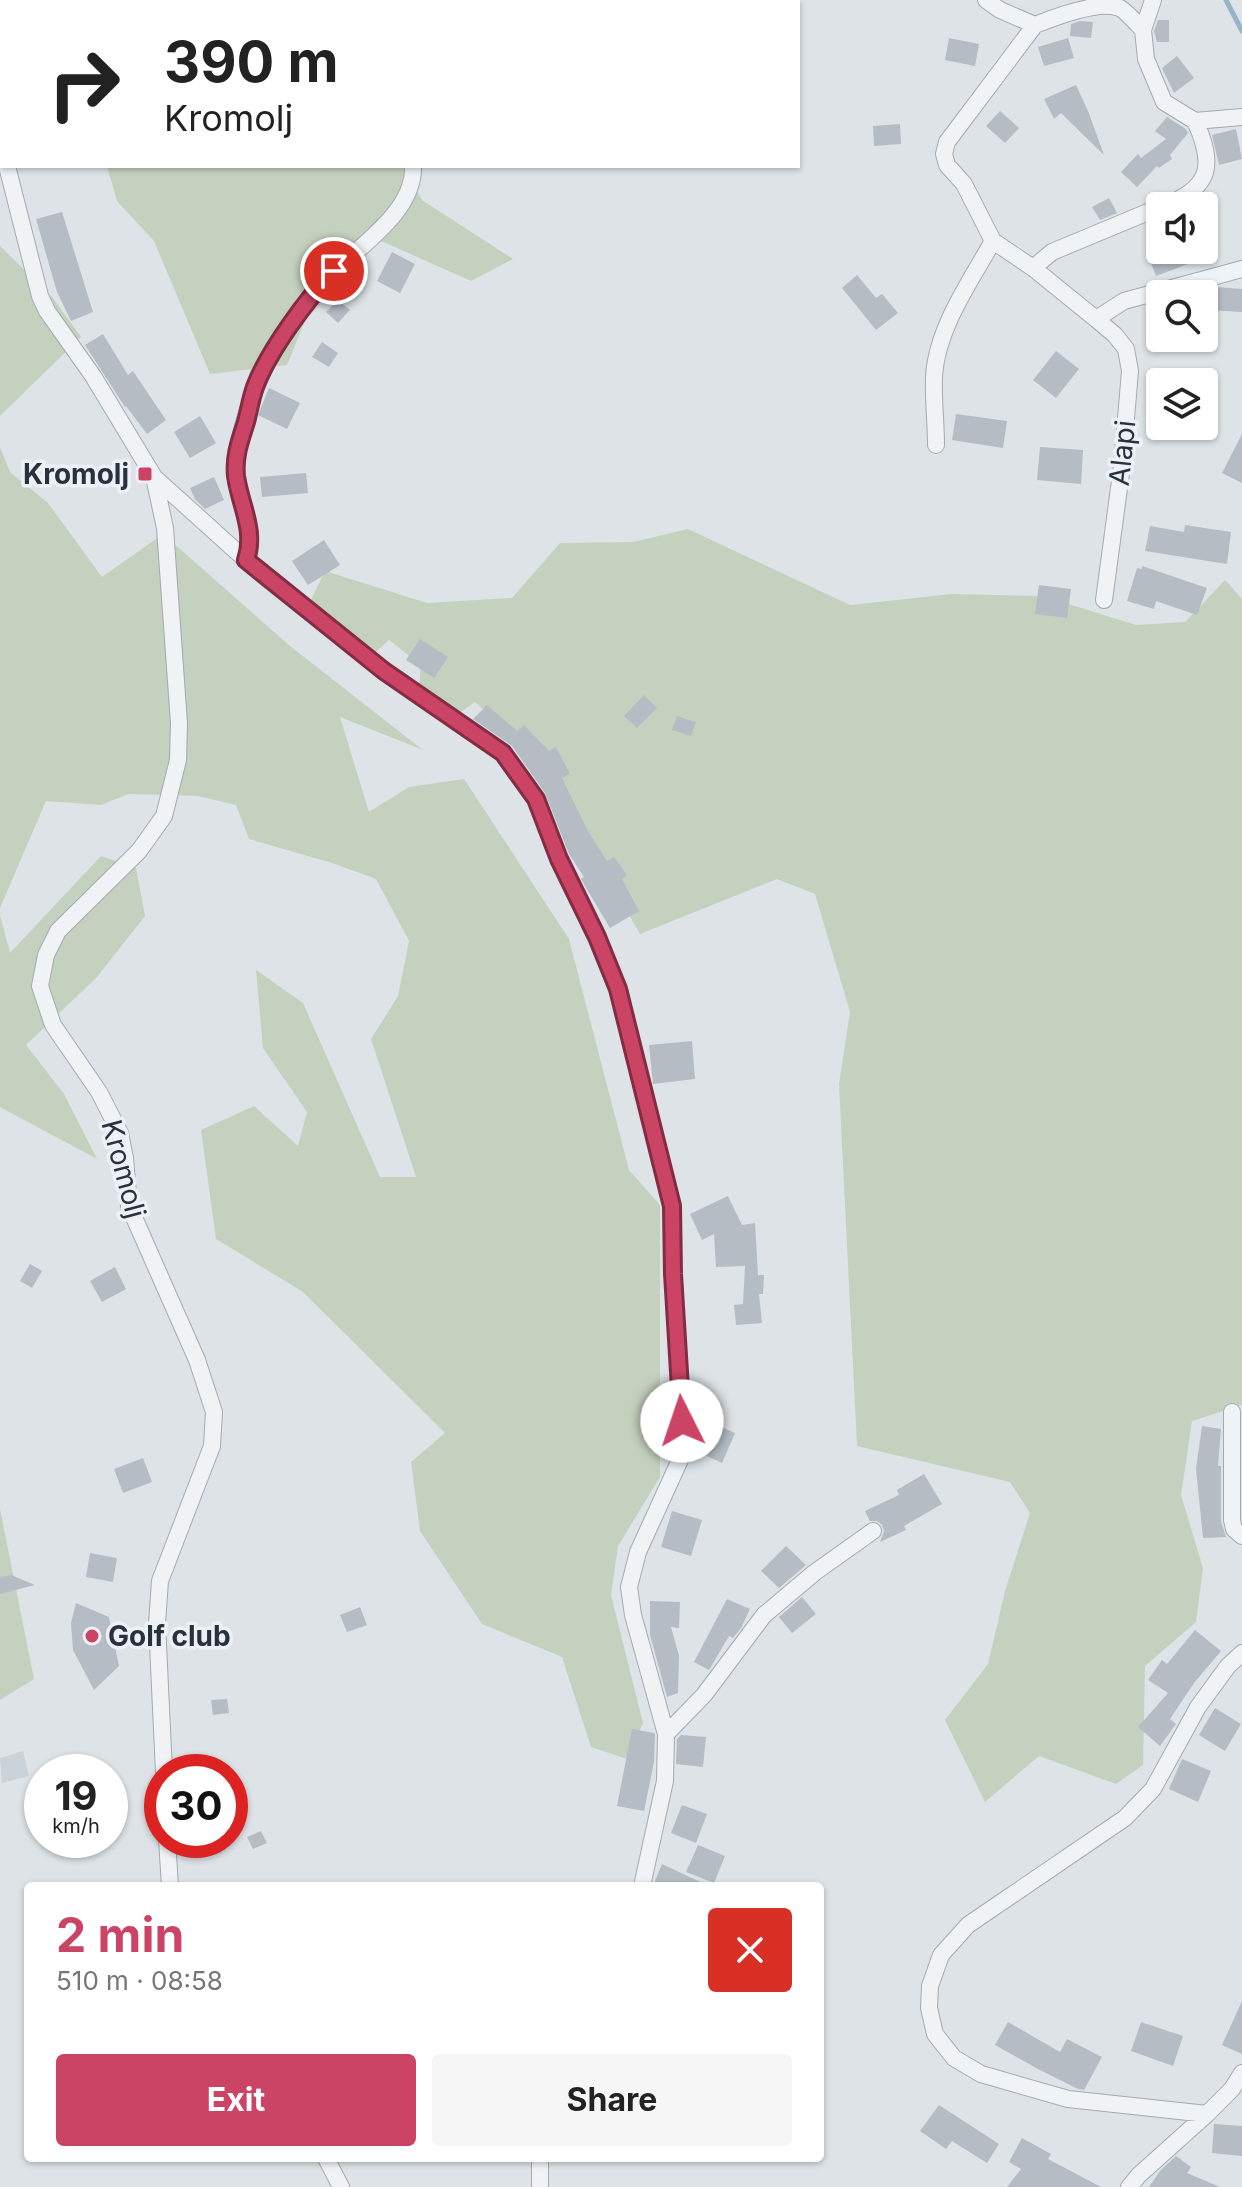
<!DOCTYPE html>
<html lang="en">
<head>
<meta charset="utf-8">
<style>
	:root { --surface:#fff; --page:#f6f6f6; --text:#222; --muted:#767676; --accent:#cb4466 }
	body { margin:0; font-family:Inter,sans-serif; background:var(--page); color:var(--text); height:100vh; display:flex; flex-direction:column; font-size:30px; white-space:nowrap }
	* { box-sizing:border-box; margin:0 }
	p { font-size:26px; color:var(--muted) }
	.icon { flex:none; width:44px; height:44px; fill:none; stroke:currentColor; stroke-width:2; stroke-linecap:round; stroke-linejoin:round }
	.map { position:relative; flex:1; overflow:hidden }
	.panel { position:absolute; left:24px; top:1882px; width:800px; height:280px; display:flex; flex-direction:column; background:var(--surface); border-radius:8px; box-shadow:0 2px 6px #0004 }
	.panel>* { flex:none }
	.guide { position:absolute; left:0px; top:0px; width:800px; height:168px; box-shadow:0 2px 6px #0004; background:#fff; color:var(--text); overflow:hidden }
	.tools { position:absolute; left:1146px; top:192px; display:grid; gap:16px }
	.tools a { display:grid; place-items:center; width:72px; height:72px; border-radius:8px; background:var(--surface); box-shadow:0 2px 6px #0004; font-size:40px }
	.speed { position:absolute; left:24px; top:1754px; display:flex; gap:16px; font-size:40px; font-weight:700; text-align:center }
	.speed>* { display:grid; place-content:center; width:104px; height:104px; border-radius:50%; background:var(--surface); box-shadow:0 2px 6px #0004; line-height:1 }
	.speed small { font-size:20px; font-weight:400 }
	.speed .limit { border:12px solid #d22; background:#fff; color:#111 }
	.pin { position:absolute; display:grid; place-items:center; width:68px; height:68px; color:#fff; margin:-34px; border:4px solid #fff; border-radius:50%; box-shadow:0 2px 8px #0007 }
	.me { position:absolute; width:88px; margin:-44px; rotate:356deg; stroke-linejoin:round; filter:drop-shadow(0 0 6px #0008) }
	.turn { display:flex; align-items:center; gap:28px; height:168px; padding:0 32px; font-size:36px }
	.turn .icon { width:104px; height:104px; stroke-width:2.5 }
	.turn b { display:block; font-size:56px; line-height:68px }
	.round { display:grid; place-items:center; flex:none; width:84px; height:84px; border-radius:8px; background:var(--page) }
	.overview { display:flex; align-items:center; justify-content:space-between; height:136px; padding:0 32px }
	h1 { font-size:48px; font-weight:700; line-height:60px; color:var(--accent) }
	.button { display:flex; gap:16px; margin-top:auto; padding:16px 32px }
	.button a { flex:1; height:92px; border-radius:8px; background:var(--accent); color:#fff; font-size:32px; font-weight:700; line-height:92px; text-align:center }
	.button a+a { background:var(--page); color:var(--text) }
	.map>svg:first-child { display:block }
	.built { fill:#ccd2d9 }
	.green { fill:#c5d1bf }
	.lines { fill:none; stroke-linecap:round; stroke-linejoin:round }
	.stream { stroke:#99b4c7; stroke-width:5 }
	.building { fill:#b5bcc4 }
	.minor-casing { stroke:#a3aab1; stroke-width:18 }
	.minor { stroke:#f0f3f6; stroke-width:16 }
	.route-casing { stroke:#842c42; stroke-width:20 }
	.route { stroke:#cb4466; stroke-width:14 }
	.poi-dot { fill:#cb4466; stroke:#edf1f5; stroke-width:3 }
	.labels { text-anchor:middle; dominant-baseline:central; stroke-width:7; stroke-linejoin:round; paint-order:stroke }
	.street-label { font-size:28px; fill:#27323e; stroke:#edf1f5 }
	.poi-label { font-size:28px; font-weight:bold; fill:#27323e; stroke:#edf1f5; text-anchor:end }
</style>
</head>
<body>
<div class="map">
<svg width="1242" height="2187" viewBox="0 0 1242 2187">
	<rect width="100%" height="100%" fill="#dee3e7"/>
	<path class="built" d="M 23,1751 L 29,1776 L 2,1783 L 0,1758 Z"/>
	<path class="green" d="M 107,166 L 403,166 L 422,200 L 513,259 L 471,281 L 379,240 L 305,321 L 287,365 L 210,374 L 154,241 L 117,201 Z
		M 0,246 L 52,297 L 81,337 L 0,416 Z
		M 0,447 L 10,472 L 48,503 L 102,577 L 163,534 L 290,646 L 423,750 L 340,717 L 369,812 L 409,787 L 464,779 L 569,939 L 629,1170 L 660,1205 L 660,1477 L 618,1546 L 611,1595 L 643,1723 L 627,1759 L 591,1747 L 562,1657 L 482,1624 L 420,1531 L 411,1462 L 445,1433 L 303,1292 L 216,1239 L 201,1130 L 254,1106 L 298,1146 L 307,1112 L 263,1048 L 256,970 L 303,1003 L 380,1177 L 416,1177 L 371,1039 L 398,996 L 409,941 L 376,879 L 332,863 L 249,839 L 236,805 L 198,796 L 128,794 L 101,805 L 46,801 L 0,908 Z
		M 688,529 L 850,605 L 952,594 L 1043,596 L 1136,625 L 1185,622 L 1225,580 L 1242,599 L 1242,1405 L 1192,1421 L 1181,1495 L 1203,1568 L 1196,1622 L 1145,1666 L 1143,1765 L 1116,1784 L 1039,1756 L 985,1802 L 945,1720 L 988,1664 L 1005,1591 L 1030,1513 L 1010,1482 L 857,1446 L 839,1084 L 850,1012 L 815,894 L 777,879 L 640,934 L 591,848 L 555,776 L 475,702 L 445,723 L 418,700 L 421,665 L 389,640 L 367,660 L 305,612 L 325,571 L 427,603 L 512,598 L 560,543 L 633,542 Z
		M 101,856 L 136,868 L 145,916 L 97,977 L 26,1045 L 64,1094 L 97,1159 L 0,1107 L 0,915 L 10,953 Z
		M 0,1509 L 34,1679 L 0,1700 Z"/>
	<g class="lines">
		<path class="stream" d="M 1226,0 L 1242,31"/>
	</g>
	<path class="building" d="M 1158,20 L 1169,20 L 1169,42 L 1157,42 L 1154,31 Z
		M 1080,21 L 1093,22 L 1091,38 L 1070,36 L 1071,24 Z
		M 949,38 L 979,44 L 975,66 L 945,60 Z
		M 1068,38 L 1074,58 L 1044,66 L 1038,47 Z
		M 1177,56 L 1194,78 L 1174,93 L 1162,68 Z
		M 1076,85 L 1088,111 L 1104,155 L 1061,113 L 1054,119 L 1044,99 Z
		M 1000,111 L 1019,128 L 1005,143 L 986,126 Z
		M 1167,117 L 1186,129 L 1188,133 L 1170,155 L 1172,159 L 1159,168 L 1157,166 L 1137,187 L 1121,172 L 1138,154 L 1141,158 L 1166,139 L 1155,131 Z
		M 900,124 L 901,144 L 874,146 L 873,126 Z
		M 1236,129 L 1242,159 L 1219,165 L 1212,135 Z
		M 1109,198 L 1117,213 L 1100,220 L 1092,207 Z
		M 62,212 L 93,312 L 71,321 L 57,292 L 36,219 Z
		M 1146,250 L 1183,250 L 1188,264 L 1156,276 Z
		M 392,252 L 415,264 L 400,293 L 377,281 Z
		M 857,275 L 876,298 L 882,294 L 898,313 L 876,330 L 842,288 Z
		M 1217,287 L 1242,289 L 1242,312 L 1206,310 L 1207,290 Z
		M 338,300 L 350,310 L 338,323 L 326,312 Z
		M 103,334 L 128,375 L 133,371 L 166,420 L 147,434 L 126,406 L 125,407 L 85,345 Z
		M 322,342 L 338,353 L 329,367 L 312,357 Z
		M 1056,351 L 1079,369 L 1056,398 L 1033,380 Z
		M 269,388 L 300,403 L 287,429 L 258,415 Z
		M 956,414 L 1007,421 L 1003,448 L 952,440 Z
		M 200,416 L 216,443 L 190,458 L 174,432 Z
		M 1242,434 L 1242,483 L 1222,473 Z
		M 1040,447 L 1083,450 L 1081,484 L 1037,480 Z
		M 306,473 L 308,493 L 262,497 L 260,477 Z
		M 214,477 L 224,500 L 205,509 L 195,499 L 190,488 Z
		M 1185,525 L 1231,532 L 1227,564 L 1145,551 L 1150,526 L 1184,532 Z
		M 324,540 L 340,565 L 308,585 L 292,561 Z
		M 1142,566 L 1207,588 L 1197,615 L 1156,601 L 1154,609 L 1127,601 L 1137,568 L 1142,569 Z
		M 1039,585 L 1071,589 L 1067,618 L 1035,614 Z
		M 420,639 L 448,657 L 434,678 L 406,660 Z
		M 644,695 L 657,708 L 637,728 L 624,716 Z
		M 487,705 L 517,731 L 524,725 L 549,751 L 556,747 L 570,774 L 562,778 L 588,831 L 607,861 L 614,857 L 627,875 L 622,879 L 639,911 L 610,928 L 585,886 L 581,879 L 584,877 L 569,854 L 545,793 L 512,746 L 473,719 Z
		M 677,716 L 696,722 L 691,736 L 672,730 Z
		M 692,1041 L 695,1079 L 653,1084 L 649,1045 Z
		M 728,1196 L 742,1225 L 755,1223 L 758,1275 L 764,1275 L 763,1294 L 759,1294 L 762,1323 L 736,1325 L 734,1305 L 743,1304 L 745,1266 L 716,1267 L 714,1234 L 702,1240 L 690,1214 Z
		M 30,1264 L 42,1271 L 32,1288 L 20,1281 Z
		M 115,1267 L 126,1289 L 102,1302 L 90,1281 Z
		M 710,1422 L 735,1433 L 722,1463 L 696,1451 Z
		M 1202,1426 L 1221,1429 L 1218,1466 L 1221,1466 L 1221,1522 L 1226,1537 L 1203,1538 L 1196,1469 Z
		M 143,1458 L 152,1482 L 123,1493 L 114,1469 Z
		M 924,1474 L 942,1504 L 904,1526 L 906,1530 L 880,1542 L 884,1531 L 882,1525 L 877,1521 L 870,1521 L 865,1511 L 899,1495 L 897,1490 Z
		M 672,1511 L 702,1520 L 691,1556 L 661,1547 Z
		M 786,1546 L 806,1565 L 779,1588 L 761,1571 Z
		M 90,1553 L 117,1558 L 113,1582 L 86,1577 Z
		M 11,1575 L 35,1585 L 0,1594 L 0,1578 Z
		M 802,1597 L 816,1614 L 792,1633 L 779,1617 Z
		M 727,1599 L 750,1609 L 741,1628 L 733,1638 L 729,1636 L 709,1670 L 694,1662 Z
		M 650,1601 L 680,1602 L 679,1628 L 671,1627 L 679,1656 L 678,1693 L 667,1697 L 650,1635 Z
		M 76,1603 L 109,1617 L 119,1666 L 94,1690 L 73,1650 L 71,1623 Z
		M 360,1607 L 367,1625 L 347,1632 L 340,1615 Z
		M 1195,1630 L 1221,1651 L 1194,1683 L 1170,1719 L 1176,1724 L 1160,1746 L 1138,1727 L 1168,1693 L 1148,1680 L 1162,1660 L 1167,1664 Z
		M 227,1699 L 229,1713 L 213,1715 L 211,1700 Z
		M 1215,1708 L 1241,1724 L 1225,1751 L 1199,1735 Z
		M 632,1729 L 654,1733 L 655,1735 L 654,1762 L 644,1811 L 617,1806 Z
		M 681,1735 L 706,1737 L 703,1767 L 676,1764 L 677,1739 Z
		M 1182,1759 L 1211,1771 L 1198,1802 L 1169,1789 Z
		M 682,1805 L 707,1814 L 696,1843 L 671,1833 Z
		M 261,1831 L 267,1843 L 253,1849 L 247,1837 Z
		M 698,1845 L 725,1856 L 714,1883 L 686,1872 Z
		M 662,1864 L 709,1886 L 653,1886 Z
		M 1242,2001 L 1242,2054 L 1222,2045 Z
		M 1008,2022 L 1060,2052 L 1067,2039 L 1102,2057 L 1084,2090 L 1078,2089 L 1038,2069 L 995,2045 Z
		M 1141,2022 L 1183,2036 L 1173,2066 L 1131,2051 Z
		M 939,2105 L 999,2144 L 987,2163 L 952,2141 L 946,2149 L 920,2131 Z
		M 1214,2124 L 1242,2126 L 1242,2156 L 1212,2153 Z
		M 1022,2138 L 1051,2154 L 1048,2159 L 1101,2187 L 1007,2187 L 1021,2169 L 1009,2162 Z
		M 1176,2156 L 1191,2167 L 1187,2173 L 1220,2187 L 1149,2187 L 1160,2171 Z"/>
	<g class="lines">
		<defs>
			<path id="minor" d="M 67,0 L 71,2
				M 268,0 L 269,2
				M 986,0 L 1000,10 L 1035,25 C 1055,17 1100,0 1120,8 C 1128,13 1136,23 1143,30
				M 1153,0 L 1143,30 L 1146,59 L 1164,102 L 1195,121 L 1242,117
				M 465,2 L 466,0
				M 0,138 L 2,146
				M 7,166 L 40,296 L 47,311 L 93,376 L 154,477 L 165,528 L 179,723 L 178,760 L 164,816 L 139,851 L 58,931 L 46,955 L 40,986 L 53,1025 L 99,1092 L 120,1133 L 125,1158 L 129,1206 L 197,1360 L 214,1412 L 212,1446 L 160,1581 L 157,1623 L 164,1772
				M 1164,206 C 1210,188 1216,166 1195,121
				M 993,241 L 964,184 L 947,165 L 944,154 L 947,142 L 1035,25
				M 1096,319 L 1033,268 L 1052,252 L 1160,207
				M 936,445 C 936,422 933,399 934,376 C 937,328 970,282 993,241 L 1033,268
				M 155,478 L 266,578 L 384,671 L 503,753 L 536,799 L 559,859 L 597,937 L 618,989 L 672,1206 L 673,1274 L 684,1451 L 638,1552 L 629,1587 L 633,1615 L 666,1734 L 665,1781 L 642,1886
				M 246,560 C 256,530 240,505 236,476 C 233,445 256,380 272,354 C 285,333 306,301 321,284 C 351,251 415,215 413,166
				M 1104,600 L 1122,466 L 1130,371 L 1126,349 L 1115,335 L 1096,319 L 1124,301 L 1242,269
				M 1232,1412 L 1232,1520 L 1234,1529 L 1242,1536
				M 666,1734 L 704,1695 L 764,1615 L 814,1573 L 873,1531
				M 167,1840 L 170,1886
				M 1207,2114 L 1232,2089 L 1242,2073
				M 326,2158 L 341,2187
				M 540,2158 L 540,2187
				M 1129,2187 L 1139,2175 L 1207,2114 L 1068,2099 L 981,2074 L 954,2058 L 935,2034 L 929,2008 L 930,1986 L 941,1955 L 968,1925 L 1125,1818 L 1153,1789 L 1198,1707 L 1228,1666 L 1242,1653"/>
		</defs>
		<use href="#minor" class="minor-casing"/>
		<use href="#minor" class="minor"/>
	</g>
	<g class="lines">
		<defs>
			<path id="route" d="M 334,271 C 308,297 268,352 255,387 C 251,398 249,411 246,422 C 240,441 234,456 236,476 C 240,505 256,530 246,560 L 384,671 L 503,753 L 536,799 L 559,859 L 597,937 L 618,989 L 672,1206 L 673,1274 L 682,1421"/>
		</defs>
		<use href="#route" class="route-casing"/>
		<use href="#route" class="route"/>
	</g>
	<g class="poi-dot">
		<rect x="137" y="466" width="16" height="16" rx="4"/>
		<circle cx="92" cy="1636" r="8"/>
	</g>
	<g class="labels">
		<g class="street-label">
			<text transform="translate(1122 453) rotate(-84)">Alapi</text>
			<text transform="translate(124 1169) rotate(75)">Kromolj</text>
		</g>
		<g class="poi-label">
			<text x="129" y="474">Kromolj</text>
			<text x="108" y="1636" text-anchor="start">Golf club</text>
		</g>
	</g>
</svg>
<div class="tools">
<a><svg class="icon" aria-label="sound" viewBox="0 0 24 24"><path d="M4 9h4l5-4v14l-5-4H4zM17 9q2 3 0 6"/></svg></a>
<a><svg class="icon" aria-label="search" viewBox="0 0 24 24"><circle cx="10" cy="10" r="6"/><path d="M15 15l6 6"/></svg></a>
<a><svg class="icon" aria-label="layers" viewBox="0 0 24 24"><path d="M12 4l9 5-9 5-9-5zM3 14l9 5 9-5"/></svg></a>
</div>
<div class="speed"><div>19<small>km/h</small></div><div class="limit">30</div></div>
<div class="pin" style="left:334px;top:271px;background:#d93025"><svg class="icon" aria-label="arrive" viewBox="0 0 24 24"><path d="M6 21V4h12l-3 4 3 4H6"/></svg></div>
<svg class="me" style="left:682px;top:1421px" viewBox="-20 -20 40 40"><circle r="19" fill="#fff"/><path d="M0-13L10 11 0 6-10 11z" fill="#cb4466"/></svg>
<div class="guide">
<div class="turn"><svg class="icon" aria-label="right" viewBox="0 0 24 24"><path d="M7 20v-9h11M14 6l5 5-5 5"/></svg><div><b>390 m</b>Kromolj</div></div>
</div>
<section class="panel">
<div class="overview"><div><h1>2 min</h1><p>510 m · 08:58</p></div><a class="round" style="background:#d93025;color:#fff"><svg class="icon" aria-label="close" viewBox="0 0 24 24"><path d="M6 6l12 12M18 6L6 18"/></svg></a></div>
<div class="button"><a>Exit</a><a>Share</a></div>
</section>
</div>
</body>
</html>
